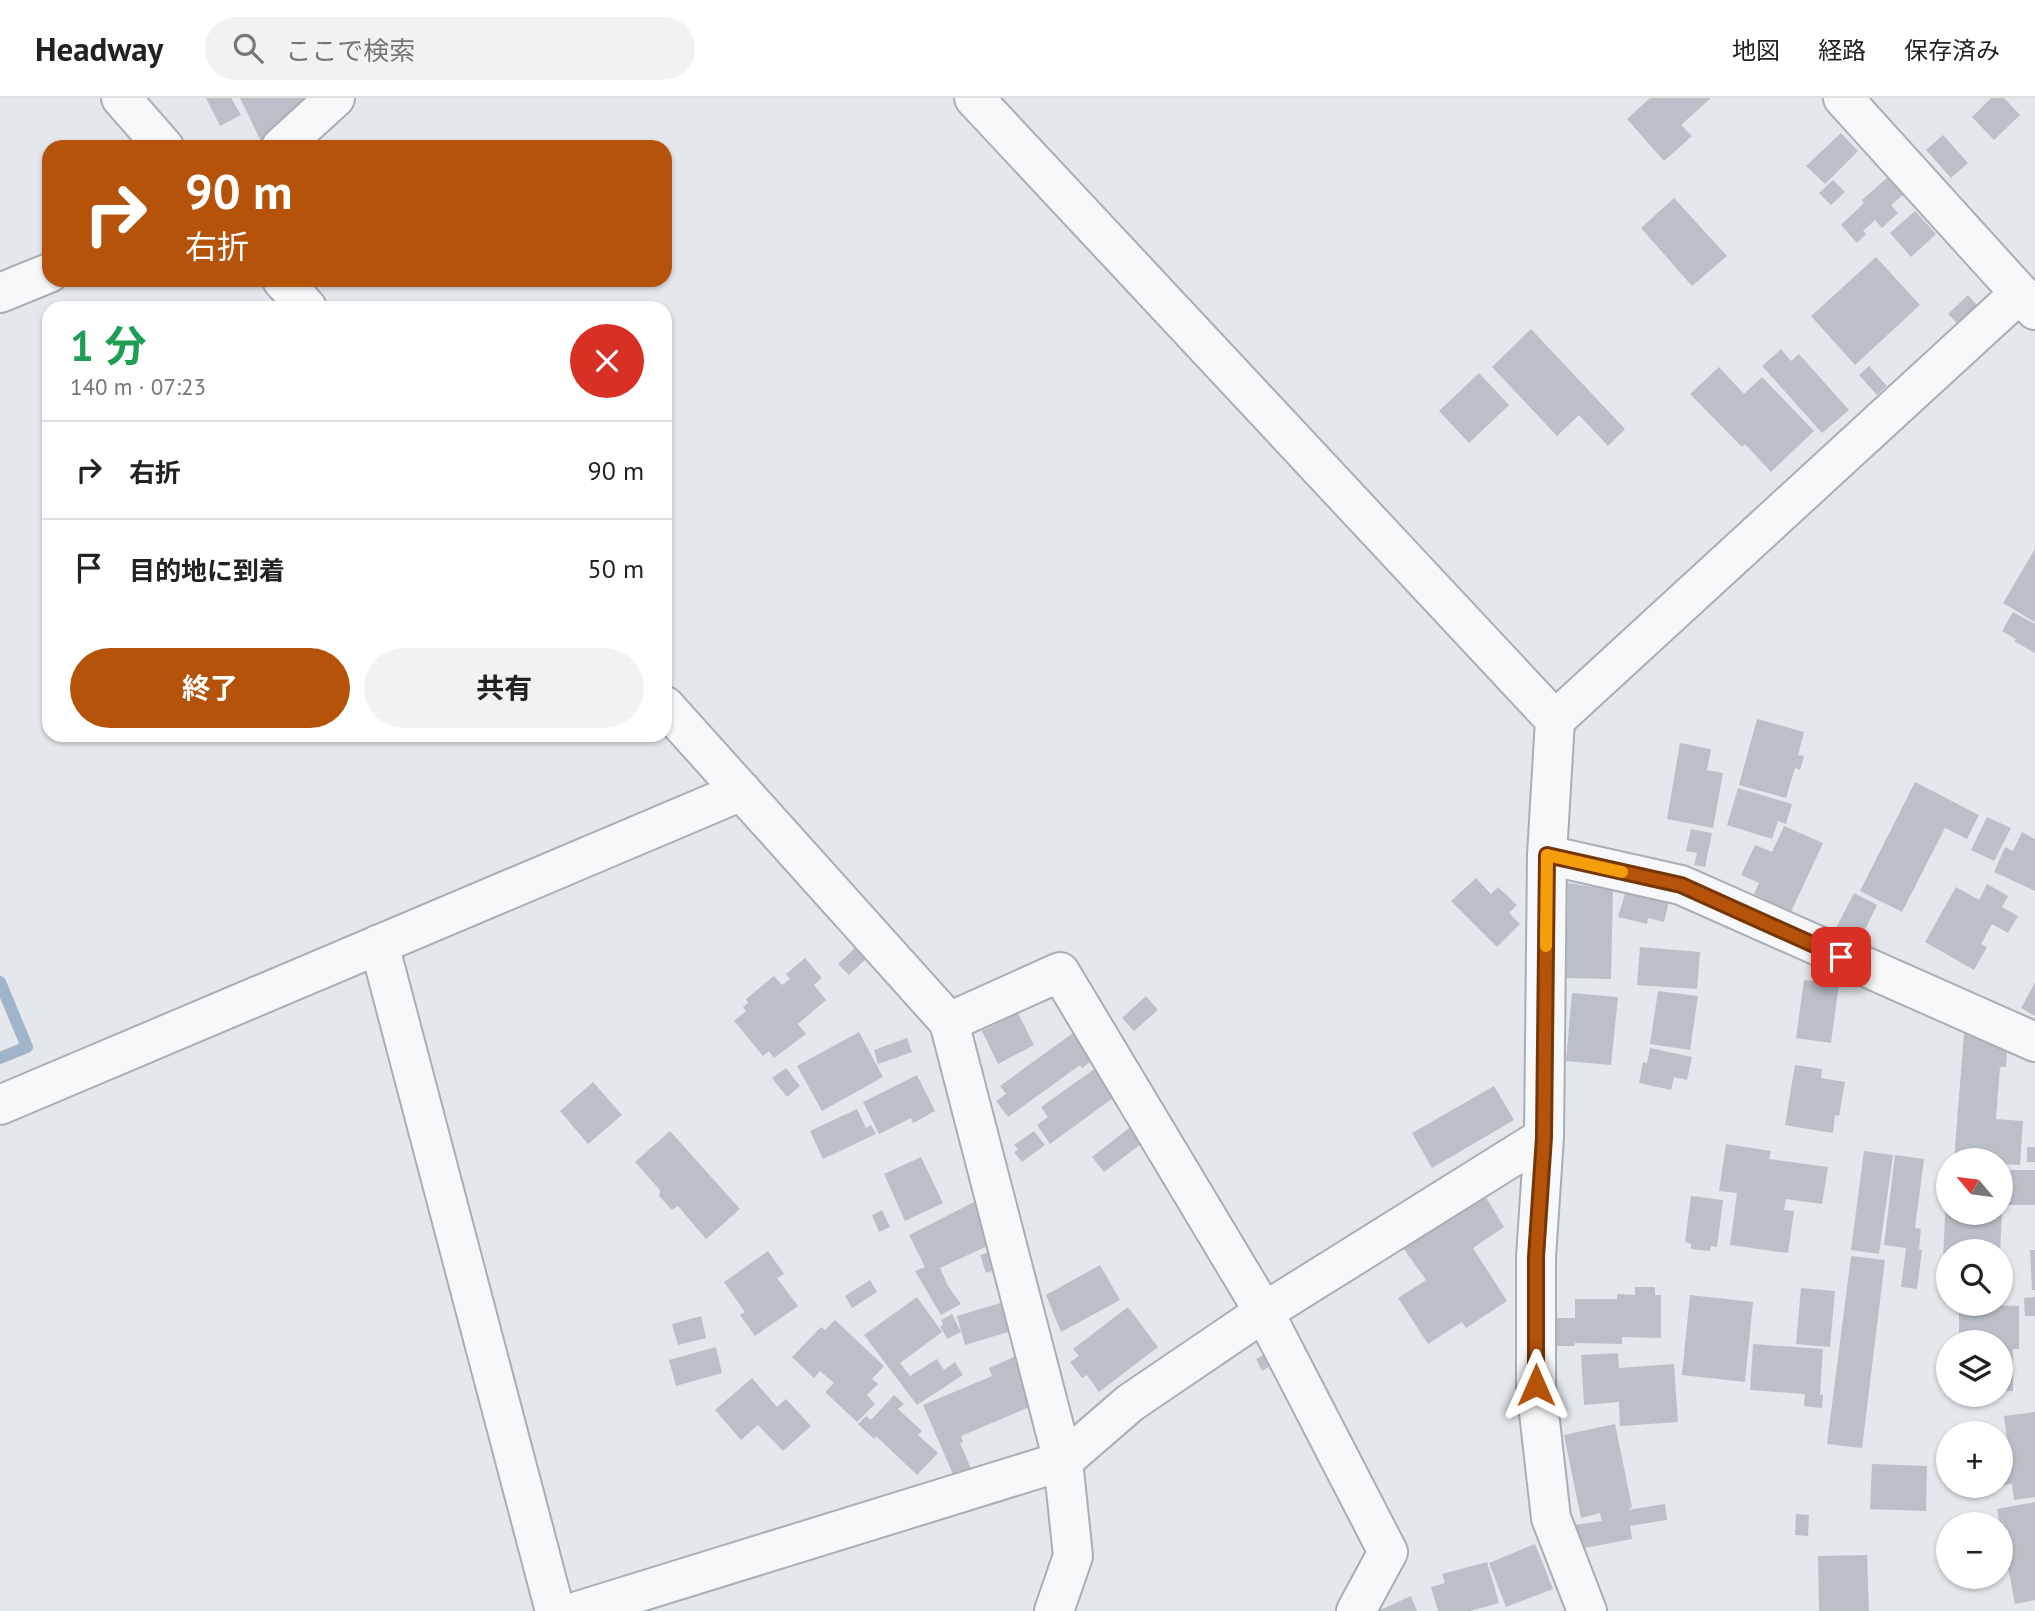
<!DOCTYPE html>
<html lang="ja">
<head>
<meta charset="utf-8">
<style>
	:root { --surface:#fff; --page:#f2f2f2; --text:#222; --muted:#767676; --line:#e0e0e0; --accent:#b45309 }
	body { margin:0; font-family:"PT Sans","Noto Sans JP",sans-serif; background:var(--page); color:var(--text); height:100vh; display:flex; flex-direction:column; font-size:26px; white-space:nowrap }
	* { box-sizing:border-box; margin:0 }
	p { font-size:23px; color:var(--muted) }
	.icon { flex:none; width:38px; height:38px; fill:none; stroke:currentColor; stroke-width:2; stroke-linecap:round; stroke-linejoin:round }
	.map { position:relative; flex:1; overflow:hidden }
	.drawer { position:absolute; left:42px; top:203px; width:630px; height:441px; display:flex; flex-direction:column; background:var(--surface); border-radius:21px; box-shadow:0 2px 5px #0004 }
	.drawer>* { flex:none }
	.top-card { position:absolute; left:42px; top:42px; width:630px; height:147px; border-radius:21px; box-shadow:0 2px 5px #0004; background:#b45309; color:#fff; overflow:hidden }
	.needle { width:46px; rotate:299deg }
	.fabs { position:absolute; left:1936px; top:1050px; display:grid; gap:14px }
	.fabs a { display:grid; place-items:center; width:77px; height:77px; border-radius:50%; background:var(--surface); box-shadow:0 2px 5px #0004; font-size:35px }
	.pin { position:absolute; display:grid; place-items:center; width:60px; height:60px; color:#fff; margin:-30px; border-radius:14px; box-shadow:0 4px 10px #0006 }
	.me { position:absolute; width:77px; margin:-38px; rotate:0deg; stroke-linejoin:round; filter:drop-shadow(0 0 5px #0008) }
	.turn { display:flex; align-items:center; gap:24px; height:147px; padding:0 28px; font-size:32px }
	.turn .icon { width:91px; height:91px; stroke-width:2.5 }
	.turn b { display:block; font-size:49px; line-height:60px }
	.round { display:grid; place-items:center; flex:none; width:74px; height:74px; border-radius:37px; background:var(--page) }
	.overview { display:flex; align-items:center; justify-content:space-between; height:119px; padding:0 28px }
	h1 { font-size:42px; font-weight:700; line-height:52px; color:#1e9e55 }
	.primary-button { display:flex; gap:14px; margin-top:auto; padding:14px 28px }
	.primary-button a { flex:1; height:80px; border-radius:42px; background:var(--accent); color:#fff; font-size:28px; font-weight:700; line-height:80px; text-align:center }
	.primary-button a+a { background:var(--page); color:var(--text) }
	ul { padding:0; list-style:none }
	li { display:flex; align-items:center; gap:21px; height:98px; padding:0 28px; border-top:2px solid var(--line) }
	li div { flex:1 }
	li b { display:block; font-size:26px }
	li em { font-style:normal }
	header { display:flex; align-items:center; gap:42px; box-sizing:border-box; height:98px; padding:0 35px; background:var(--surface); border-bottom:2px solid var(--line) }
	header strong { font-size:33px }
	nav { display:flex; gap:38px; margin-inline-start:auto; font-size:24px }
	.search { width:490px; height:63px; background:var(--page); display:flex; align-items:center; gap:18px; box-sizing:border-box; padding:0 24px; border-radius:38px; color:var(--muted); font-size:26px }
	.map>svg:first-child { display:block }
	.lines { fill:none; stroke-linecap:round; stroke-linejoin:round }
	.stream { stroke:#a0b5ca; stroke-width:12 }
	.building { fill:#bbc0c8 }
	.minor-casing { stroke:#a9aeb5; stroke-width:42 }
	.minor { stroke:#f6f8f9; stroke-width:38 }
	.route-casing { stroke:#753606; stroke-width:18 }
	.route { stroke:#b45309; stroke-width:12 }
	.slow { stroke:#f59e0b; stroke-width:12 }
</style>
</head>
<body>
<header>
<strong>Headway</strong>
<div class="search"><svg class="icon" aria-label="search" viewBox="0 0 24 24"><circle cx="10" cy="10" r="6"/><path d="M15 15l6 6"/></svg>ここで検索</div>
<nav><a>地図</a><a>経路</a><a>保存済み</a></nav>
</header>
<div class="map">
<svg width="2035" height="1513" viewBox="0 0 2035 1513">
	<rect width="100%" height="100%" fill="#e4e7eb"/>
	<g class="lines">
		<path class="stream" d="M 0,884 L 27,949 L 0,960"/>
	</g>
	<path class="building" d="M 206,0 L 231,0 L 241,17 L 220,28 Z
		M 240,0 L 308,0 L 311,4 L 262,45 Z
		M 1650,0 L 1711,0 L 1681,27 L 1692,38 L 1664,63 L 1627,21 Z
		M 1991,0 L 2004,0 L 2020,17 L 1994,42 L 1972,19 Z
		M 1841,35 L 1858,53 L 1825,86 L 1806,68 Z
		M 1943,37 L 1968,65 L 1951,80 L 1926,52 Z
		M 1889,78 L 1905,95 L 1891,107 L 1898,115 L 1882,130 L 1875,122 L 1863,133 L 1866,136 L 1857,145 L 1841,127 L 1864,105 L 1862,102 Z
		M 1833,82 L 1845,94 L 1831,107 L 1819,95 Z
		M 1674,100 L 1727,158 L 1692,188 L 1641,130 Z
		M 1915,113 L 1936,136 L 1911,159 L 1890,135 Z
		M 1876,159 L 1920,207 L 1855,267 L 1811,218 Z
		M 1968,197 L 1977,207 L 1957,225 L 1948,216 Z
		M 1531,231 L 1625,331 L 1608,348 L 1579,317 L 1557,338 L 1492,269 Z
		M 1781,251 L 1791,263 L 1799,256 L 1849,312 L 1822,335 L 1762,268 Z
		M 1869,268 L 1887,288 L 1877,297 L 1859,277 Z
		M 1719,269 L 1744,296 L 1762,279 L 1814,333 L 1771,374 L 1745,346 L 1742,349 L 1690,296 Z
		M 1479,275 L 1509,307 L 1469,345 L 1439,313 Z
		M 2035,451 L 2035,524 L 2003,505 Z
		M 2013,514 L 2035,526 L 2035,555 L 2014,543 L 2016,541 L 2002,533 Z
		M 1757,621 L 1804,634 L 1798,657 L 1804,658 L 1800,672 L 1795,670 L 1786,700 L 1739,687 Z
		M 1680,645 L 1711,651 L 1707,672 L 1723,675 L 1713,730 L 1667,721 Z
		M 1915,684 L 1979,717 L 1967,741 L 1945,730 L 1902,814 L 1860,793 Z
		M 1738,690 L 1792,706 L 1786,726 L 1778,723 L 1772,741 L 1727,727 Z
		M 1987,719 L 2011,730 L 1994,763 L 1971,752 Z
		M 1784,728 L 1823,745 L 1791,814 L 1754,796 L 1759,785 L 1741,777 L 1755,747 L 1772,754 Z
		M 1691,731 L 1712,735 L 1705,769 L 1694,767 L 1697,755 L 1686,753 Z
		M 2022,734 L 2035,741 L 2035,793 L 1994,774 L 2005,749 L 2013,753 Z
		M 1476,780 L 1491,796 L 1498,789 L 1517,807 L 1509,815 L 1520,826 L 1497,849 L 1451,803 Z
		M 1568,785 L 1613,792 L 1611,881 L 1566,880 Z
		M 1987,786 L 2008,798 L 2002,809 L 2018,818 L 2008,835 L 1992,826 L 1981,846 L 1987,849 L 1974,872 L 1925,844 L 1956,789 L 1979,802 Z
		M 1627,789 L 1670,799 L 1664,824 L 1648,820 L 1647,826 L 1618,819 Z
		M 1854,795 L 1877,807 L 1858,846 L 1834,834 Z
		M 856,849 L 867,860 L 849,877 L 838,866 Z
		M 1640,849 L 1700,854 L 1697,891 L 1637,887 Z
		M 805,860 L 822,880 L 814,887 L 826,902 L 798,926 L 806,936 L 774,960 L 769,953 L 763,958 L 734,923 L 746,913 L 743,909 L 748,905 L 746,901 L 774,878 L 782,887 L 790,881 L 786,876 Z
		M 1804,882 L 1839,886 L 1831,945 L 1796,940 Z
		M 2035,885 L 2035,918 L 2021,910 Z
		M 1658,893 L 1698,898 L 1690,952 L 1650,946 Z
		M 1572,895 L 1618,899 L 1611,967 L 1566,963 Z
		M 1146,898 L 1158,912 L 1134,933 L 1122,920 Z
		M 1018,915 L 1034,947 L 998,966 L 982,933 Z
		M 1077,932 L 1097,959 L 1082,970 L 1080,967 L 1008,1019 L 996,1003 L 1006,996 L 1000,988 Z
		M 859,934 L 883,979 L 822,1013 L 797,968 Z
		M 1964,935 L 2008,939 L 2006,969 L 2000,969 L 1996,1021 L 2023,1023 L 2020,1067 L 2000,1066 L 2000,1062 L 1954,1062 Z
		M 907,940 L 912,954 L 878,966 L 874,952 Z
		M 1650,950 L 1692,959 L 1687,982 L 1674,979 L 1671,992 L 1639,985 L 1643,964 L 1647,965 Z
		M 1100,967 L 1113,1000 L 1050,1046 L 1037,1027 L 1048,1019 L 1041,1009 Z
		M 1795,967 L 1822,971 L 1821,980 L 1845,984 L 1839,1018 L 1835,1017 L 1833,1035 L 1785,1027 Z
		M 786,970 L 800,988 L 787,999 L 772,980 Z
		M 917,977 L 935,1013 L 913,1025 L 911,1020 L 879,1036 L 863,1004 Z
		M 593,984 L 622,1017 L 588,1046 L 560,1013 Z
		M 1494,988 L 1514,1022 L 1432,1070 L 1412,1035 Z
		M 857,1011 L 866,1030 L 871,1027 L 876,1036 L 823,1061 L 810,1033 Z
		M 1129,1030 L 1141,1046 L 1104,1074 L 1092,1059 Z
		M 670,1033 L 740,1111 L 706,1141 L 678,1108 L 672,1112 L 659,1098 L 660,1092 L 635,1064 Z
		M 1034,1033 L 1045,1047 L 1022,1064 L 1014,1054 L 1018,1051 L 1014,1047 Z
		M 1726,1046 L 1771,1053 L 1769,1061 L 1828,1069 L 1822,1106 L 1786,1101 L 1784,1112 L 1794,1113 L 1788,1155 L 1730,1147 L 1737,1095 L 1719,1093 Z
		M 2027,1049 L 2035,1049 L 2035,1064 L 2027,1064 Z
		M 1864,1053 L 1893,1057 L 1879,1156 L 1851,1152 Z
		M 1895,1057 L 1924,1061 L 1915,1130 L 1921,1131 L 1919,1151 L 1922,1152 L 1917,1191 L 1901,1189 L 1906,1150 L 1884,1147 Z
		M 921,1059 L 943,1105 L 905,1123 L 884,1076 Z
		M 2000,1072 L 2035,1072 L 2035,1107 L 2000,1107 Z
		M 1484,1096 L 1504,1129 L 1473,1150 L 1507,1203 L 1466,1230 L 1462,1224 L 1428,1246 L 1398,1200 L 1426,1182 L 1401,1147 Z
		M 1946,1096 L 1948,1096 L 1948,1115 L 2002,1115 L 2000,1153 L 1948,1153 L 1948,1186 L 1942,1186 Z
		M 1691,1098 L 1723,1102 L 1717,1149 L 1711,1148 L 1710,1153 L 1691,1151 L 1691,1146 L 1685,1144 Z
		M 978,1102 L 998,1143 L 940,1170 L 948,1188 L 961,1206 L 941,1217 L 915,1173 L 925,1169 L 909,1137 Z
		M 882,1112 L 890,1129 L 879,1134 L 872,1117 Z
		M 995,1152 L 1000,1170 L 986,1175 L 980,1157 Z
		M 2030,1152 L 2035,1152 L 2035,1192 L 2032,1192 Z
		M 768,1153 L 784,1176 L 777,1180 L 798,1208 L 755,1238 L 740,1217 L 745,1214 L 724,1184 Z
		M 1851,1158 L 1885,1162 L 1862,1350 L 1827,1346 Z
		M 1100,1167 L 1120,1202 L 1061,1234 L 1046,1197 Z
		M 870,1182 L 877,1194 L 852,1210 L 845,1198 Z
		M 1635,1189 L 1655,1189 L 1655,1197 L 1661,1197 L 1661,1240 L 1622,1239 L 1622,1246 L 1575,1245 L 1574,1248 L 1554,1248 L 1555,1220 L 1575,1220 L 1575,1201 L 1617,1201 L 1617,1196 L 1635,1197 Z
		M 1801,1190 L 1835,1193 L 1830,1249 L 1796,1246 Z
		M 1690,1197 L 1753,1204 L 1745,1284 L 1682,1277 Z
		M 917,1199 L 942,1234 L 900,1265 L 910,1278 L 937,1261 L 944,1272 L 955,1264 L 963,1277 L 917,1307 L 864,1237 Z
		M 2035,1199 L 2035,1218 L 2025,1218 L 2024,1200 Z
		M 1007,1203 L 1015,1232 L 965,1247 L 957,1218 Z
		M 1959,1206 L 2019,1208 L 2019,1251 L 2013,1251 L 2013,1293 L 2000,1293 L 2000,1244 L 1959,1244 Z
		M 1128,1209 L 1158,1249 L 1099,1294 L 1087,1277 L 1082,1280 L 1070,1264 L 1079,1258 L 1073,1251 Z
		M 952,1216 L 961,1234 L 947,1241 L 940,1228 L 943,1227 L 941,1222 Z
		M 701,1218 L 706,1240 L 678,1247 L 672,1226 Z
		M 835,1222 L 884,1268 L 872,1281 L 878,1286 L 867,1297 L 875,1306 L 857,1324 L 825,1294 L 834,1285 L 820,1273 L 814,1280 L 792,1259 L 821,1229 L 825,1232 Z
		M 1753,1246 L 1823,1251 L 1820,1297 L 1823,1297 L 1822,1310 L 1804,1308 L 1805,1296 L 1750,1292 Z
		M 716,1249 L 722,1275 L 676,1288 L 669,1262 Z
		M 1025,1254 L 1039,1305 L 961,1338 L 963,1344 L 960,1345 L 972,1373 L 955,1381 L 923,1307 L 992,1278 L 989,1270 Z
		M 1269,1254 L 1275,1265 L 1262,1273 L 1256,1261 Z
		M 1618,1255 L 1619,1270 L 1674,1266 L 1678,1324 L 1620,1328 L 1619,1304 L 1584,1307 L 1581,1257 Z
		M 752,1280 L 777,1309 L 786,1301 L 811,1328 L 783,1353 L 758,1327 L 741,1342 L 715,1312 Z
		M 894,1297 L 904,1306 L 898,1311 L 922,1333 L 918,1337 L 938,1355 L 917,1377 L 876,1338 L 874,1341 L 858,1326 L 866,1318 L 871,1322 Z
		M 2035,1314 L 2035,1399 L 2014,1402 L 2012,1386 L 2003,1387 L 2000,1364 L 2000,1350 L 2008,1349 L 2004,1318 Z
		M 1615,1326 L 1632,1409 L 1628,1412 L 1665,1406 L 1667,1422 L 1630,1428 L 1632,1441 L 1579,1451 L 1575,1427 L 1602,1423 L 1600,1415 L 1581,1420 L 1564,1337 Z
		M 1872,1366 L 1927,1368 L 1926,1413 L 1870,1411 Z
		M 2035,1404 L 2035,1502 L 2015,1506 L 1997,1411 Z
		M 1796,1416 L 1809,1417 L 1808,1438 L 1795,1437 Z
		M 1535,1446 L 1553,1491 L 1506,1509 L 1489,1465 Z
		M 1867,1457 L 1869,1513 L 1819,1513 L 1818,1458 Z
		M 1487,1464 L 1499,1505 L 1470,1513 L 1438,1513 L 1431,1489 L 1445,1485 L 1442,1476 Z
		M 1411,1498 L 1417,1513 L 1378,1513 Z"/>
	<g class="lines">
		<defs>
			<path id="minor" d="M 121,0 L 164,49
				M 974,0 L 1555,622
				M 1843,0 L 2035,212
				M 281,49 L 335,0
				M 282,182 L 307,210
				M 0,195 L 49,175
				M 665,608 L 949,924 L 1060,874 L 1264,1214 L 1388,1454 L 1356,1513
				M 1547,757 L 1681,787 L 2035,944
				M 379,846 L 555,1513
				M 949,924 L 1063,1363 L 1073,1458 L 1054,1513
				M 0,1007 L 742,693
				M 578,1513 L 1063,1363 L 1130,1305 L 1264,1214 L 1544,1039
				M 1587,1513 L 1551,1420 L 1536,1288 L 1536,1159 L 1544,1039 L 1547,757 L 1555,622 L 2020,195"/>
		</defs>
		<use href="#minor" class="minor-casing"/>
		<use href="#minor" class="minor"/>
	</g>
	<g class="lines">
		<defs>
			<path id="route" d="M 1536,1287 L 1536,1159 L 1544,1039 L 1547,757 L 1681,787 L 1841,859"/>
		</defs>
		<use href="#route" class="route-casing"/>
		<use href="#route" class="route"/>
		<path class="slow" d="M 1546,848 L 1547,757 L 1622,774"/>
	</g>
</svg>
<div class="fabs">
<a><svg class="needle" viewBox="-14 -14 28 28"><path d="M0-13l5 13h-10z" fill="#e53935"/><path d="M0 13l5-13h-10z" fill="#767676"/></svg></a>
<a><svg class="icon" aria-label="search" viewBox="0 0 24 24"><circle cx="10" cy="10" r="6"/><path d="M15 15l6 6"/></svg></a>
<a><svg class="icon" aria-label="layers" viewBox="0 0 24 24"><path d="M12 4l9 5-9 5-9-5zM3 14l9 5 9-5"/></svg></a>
<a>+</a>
<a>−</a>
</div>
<div class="pin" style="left:1841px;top:859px;background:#d93025"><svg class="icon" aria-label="arrive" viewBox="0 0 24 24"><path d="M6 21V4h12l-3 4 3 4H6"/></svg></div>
<svg class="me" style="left:1536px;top:1287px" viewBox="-20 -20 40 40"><path d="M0-17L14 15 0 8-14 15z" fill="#b45309" stroke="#fff" stroke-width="4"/></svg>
<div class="top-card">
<div class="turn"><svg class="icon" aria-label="right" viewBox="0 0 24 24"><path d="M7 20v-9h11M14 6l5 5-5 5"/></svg><div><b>90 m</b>右折</div></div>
</div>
<section class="drawer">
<div class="overview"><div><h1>1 分</h1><p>140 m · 07:23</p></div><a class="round" style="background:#d93025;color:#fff"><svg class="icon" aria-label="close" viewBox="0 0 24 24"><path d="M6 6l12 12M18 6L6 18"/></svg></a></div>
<ul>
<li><svg class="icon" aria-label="right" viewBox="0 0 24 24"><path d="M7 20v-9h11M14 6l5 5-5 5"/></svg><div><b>右折</b></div><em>90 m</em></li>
<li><svg class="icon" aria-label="arrive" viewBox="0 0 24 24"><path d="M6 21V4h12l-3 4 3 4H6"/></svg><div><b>目的地に到着</b></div><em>50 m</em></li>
</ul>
<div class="primary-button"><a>終了</a><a>共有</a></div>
</section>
</div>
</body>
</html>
